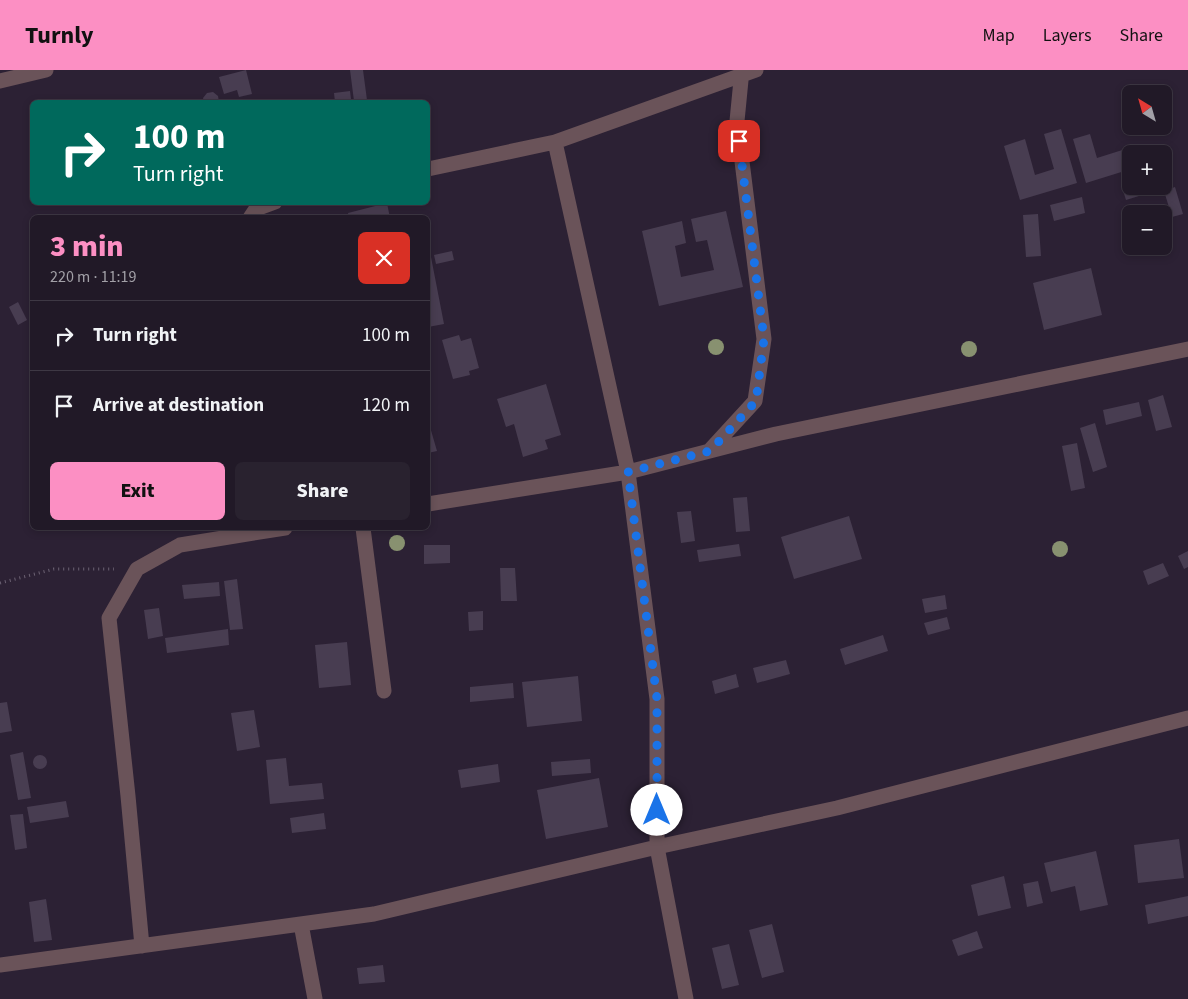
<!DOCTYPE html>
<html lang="en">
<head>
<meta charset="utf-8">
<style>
	:root { --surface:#211927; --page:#29222f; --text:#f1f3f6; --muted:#a2a0a7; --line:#3e3844; --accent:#fc8fc3 }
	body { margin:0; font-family:"Source Sans 3",sans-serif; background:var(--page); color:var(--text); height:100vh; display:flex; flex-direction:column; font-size:19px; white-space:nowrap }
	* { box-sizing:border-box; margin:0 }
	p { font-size:16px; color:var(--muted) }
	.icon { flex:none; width:28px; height:28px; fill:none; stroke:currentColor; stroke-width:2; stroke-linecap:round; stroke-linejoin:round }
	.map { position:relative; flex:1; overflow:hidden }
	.side { position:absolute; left:30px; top:145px; width:400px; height:315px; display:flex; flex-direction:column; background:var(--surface); border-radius:8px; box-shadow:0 2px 8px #0003,0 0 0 1px var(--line) }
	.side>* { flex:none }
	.banner { position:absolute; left:30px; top:30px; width:400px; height:105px; border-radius:8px; box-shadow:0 2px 8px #0003,0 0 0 1px var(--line); background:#00695c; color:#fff; overflow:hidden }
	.needle { width:32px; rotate:323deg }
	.controls { position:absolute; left:1122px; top:15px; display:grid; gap:10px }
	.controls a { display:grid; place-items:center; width:50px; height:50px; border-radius:8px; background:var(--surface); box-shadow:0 2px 8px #0003,0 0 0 1px var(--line); font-size:25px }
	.pin { position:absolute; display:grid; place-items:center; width:42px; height:42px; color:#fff; margin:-21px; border-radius:10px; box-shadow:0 2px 8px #0006 }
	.me { position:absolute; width:55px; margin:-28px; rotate:0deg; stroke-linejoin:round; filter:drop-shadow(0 0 4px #0008) }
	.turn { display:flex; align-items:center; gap:18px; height:105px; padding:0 20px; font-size:22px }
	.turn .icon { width:65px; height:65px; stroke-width:2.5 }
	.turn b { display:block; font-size:35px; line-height:42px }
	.round { display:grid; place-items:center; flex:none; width:52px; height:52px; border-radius:8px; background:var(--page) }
	.headline { display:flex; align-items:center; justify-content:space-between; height:85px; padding:0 20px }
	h1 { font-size:30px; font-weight:800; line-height:38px; color:var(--accent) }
	.cta { display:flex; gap:10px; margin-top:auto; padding:10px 20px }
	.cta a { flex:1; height:58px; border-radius:8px; background:var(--accent); color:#111; font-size:20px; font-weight:800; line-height:58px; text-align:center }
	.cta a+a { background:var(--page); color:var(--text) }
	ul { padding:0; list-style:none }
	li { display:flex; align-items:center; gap:15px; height:70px; padding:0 20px; border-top:1px solid var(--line) }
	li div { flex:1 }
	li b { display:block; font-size:19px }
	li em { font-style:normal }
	header { display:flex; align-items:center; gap:30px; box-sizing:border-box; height:70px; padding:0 25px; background:var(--accent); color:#111 }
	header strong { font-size:24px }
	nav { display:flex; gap:28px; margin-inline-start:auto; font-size:18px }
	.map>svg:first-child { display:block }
	.building { fill:#483d51 }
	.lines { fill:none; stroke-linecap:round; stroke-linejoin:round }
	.path { stroke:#6c6273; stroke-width:3; stroke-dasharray:1 4; stroke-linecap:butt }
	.minor { stroke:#6a5359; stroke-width:15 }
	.tree { fill:#889170 }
	.route { stroke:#1a73e8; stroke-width:9; stroke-dasharray:0 16.2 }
</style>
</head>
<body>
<header>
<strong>Turnly</strong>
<nav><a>Map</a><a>Layers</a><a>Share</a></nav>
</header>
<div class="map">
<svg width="1188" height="929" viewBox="0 0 1188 929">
	<rect width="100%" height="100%" fill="#2c2134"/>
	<path class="building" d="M 246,0 L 252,24 L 239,27 L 237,20 L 224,24 L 219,7 Z
		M 350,0 L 363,0 L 367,30 L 354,31 Z
		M 350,21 L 351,29 L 335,32 L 334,23 Z
		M 213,22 L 218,26 L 219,32 L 204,32 L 203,28 L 207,23 Z
		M 1061,59 L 1077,113 L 1020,130 L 1004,76 L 1025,69 L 1035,105 L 1054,99 L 1044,64 Z
		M 1090,64 L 1097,88 L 1135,76 L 1138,84 L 1131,84 L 1131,99 L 1086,113 L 1073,69 Z
		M 1131,111 L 1131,116 L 1154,116 L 1155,121 L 1126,130 L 1121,114 Z
		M 1175,117 L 1183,144 L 1172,147 L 1164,121 Z
		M 1082,127 L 1085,143 L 1054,151 L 1050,135 Z
		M 387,133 L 390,148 L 349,148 L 348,143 Z
		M 726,141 L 743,217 L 659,236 L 642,161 L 682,151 L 686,173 L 675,176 L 681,207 L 714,200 L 707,170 L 696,172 L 691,149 Z
		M 1038,144 L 1041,186 L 1026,187 L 1023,145 Z
		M 452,181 L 454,190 L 436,194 L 434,185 Z
		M 431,187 L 444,254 L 428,257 L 428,188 Z
		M 1091,198 L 1102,245 L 1044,260 L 1033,213 Z
		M 18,232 L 27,250 L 18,255 L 9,237 Z
		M 459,265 L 461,271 L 471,268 L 479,298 L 469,301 L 470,305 L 453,309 L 442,270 Z
		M 546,314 L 561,365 L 545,370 L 548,379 L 523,387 L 514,354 L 506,357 L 497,329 Z
		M 1163,325 L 1172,357 L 1156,361 L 1148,330 Z
		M 1139,332 L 1142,346 L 1106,355 L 1103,340 Z
		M 428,350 L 437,381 L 428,383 Z
		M 1095,353 L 1107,397 L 1093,402 L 1080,358 Z
		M 1077,373 L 1085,418 L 1071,421 L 1062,376 Z
		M 747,427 L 750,461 L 736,462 L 733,428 Z
		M 691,441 L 695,471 L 681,473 L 677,442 Z
		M 849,446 L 862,489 L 794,509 L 781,467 Z
		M 739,474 L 741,486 L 699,492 L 697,480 Z
		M 424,475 L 450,475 L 450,493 L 424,494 Z
		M 1188,481 L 1188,497 L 1184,499 L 1178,486 Z
		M 1163,493 L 1169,506 L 1148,515 L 1143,501 Z
		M 500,498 L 515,498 L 517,531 L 501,531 Z
		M 237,509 L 243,559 L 230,560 L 224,511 Z
		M 219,512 L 220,526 L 184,529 L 182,515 Z
		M 945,525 L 947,539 L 925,543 L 922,529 Z
		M 159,538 L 163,566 L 148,569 L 144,540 Z
		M 483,541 L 483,560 L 469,561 L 468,542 Z
		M 947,547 L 950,559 L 928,565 L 924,553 Z
		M 228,559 L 229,575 L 167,583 L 165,568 Z
		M 883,565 L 888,581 L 845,595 L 840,579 Z
		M 347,572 L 351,615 L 319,618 L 315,575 Z
		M 786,590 L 790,604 L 757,613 L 753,598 Z
		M 736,604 L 739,617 L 715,624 L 712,611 Z
		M 578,606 L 582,651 L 527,657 L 522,612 Z
		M 513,613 L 514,628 L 470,632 L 470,617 Z
		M 7,632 L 12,661 L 0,663 L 0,633 Z
		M 254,640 L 260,677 L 237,681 L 231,643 Z
		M 23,682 L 31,728 L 18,730 L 10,685 Z
		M33 692a7 7 0 1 1 14 0a7 7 0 1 1-14 0Z
		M 286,688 L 289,716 L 322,713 L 324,729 L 270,734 L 266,690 Z
		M 590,689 L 591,703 L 552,706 L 551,692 Z
		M 498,694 L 500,712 L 461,718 L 458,700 Z
		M 599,708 L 608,757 L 546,769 L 537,720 Z
		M 66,731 L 69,747 L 30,753 L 27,737 Z
		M 324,743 L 326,759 L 292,763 L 290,748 Z
		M 23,744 L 27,778 L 15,780 L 10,745 Z
		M 1179,769 L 1184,808 L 1138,813 L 1134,775 Z
		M 1096,781 L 1108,835 L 1080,841 L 1075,816 L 1051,822 L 1044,793 Z
		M 1004,806 L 1011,838 L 978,846 L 971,815 Z
		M 1038,811 L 1043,833 L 1027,837 L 1023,814 Z
		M 1188,826 L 1188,846 L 1148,854 L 1145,835 Z
		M 46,829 L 52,870 L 34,872 L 29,832 Z
		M 772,854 L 784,902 L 762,908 L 749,860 Z
		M 977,861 L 983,878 L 958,886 L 952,870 Z
		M 729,874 L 739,915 L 722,919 L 712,878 Z
		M 383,895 L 385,912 L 359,914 L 357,898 Z"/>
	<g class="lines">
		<path class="path" d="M 0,513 L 54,499 L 114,499"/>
		<path class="minor" d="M 0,11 L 46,0
			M 555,72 L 628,402 L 657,629 L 657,777 L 686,929
			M 428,99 L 555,72 L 756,0
			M 250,148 L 256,139 L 275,132
			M 710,380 L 755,331 L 764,269 L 737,51 L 742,0
			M 428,434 L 628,402 L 776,364 L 1188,279
			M 363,458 L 384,621
			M 301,854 L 315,929
			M 142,876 L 128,726 L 109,548 L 137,499 L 180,475 L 285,458
			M 0,895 L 374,844 L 657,777 L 837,738 L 1188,648"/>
	</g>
	<g class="tree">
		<circle cx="716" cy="277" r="8"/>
		<circle cx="969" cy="279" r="8"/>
		<circle cx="397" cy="473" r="8"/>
		<circle cx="1060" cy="479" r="8"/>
	</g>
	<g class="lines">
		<path class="route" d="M 657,740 L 657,629 L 628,402 L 710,381 L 756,331 L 764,269 L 739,71"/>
	</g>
</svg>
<div class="controls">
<a><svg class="needle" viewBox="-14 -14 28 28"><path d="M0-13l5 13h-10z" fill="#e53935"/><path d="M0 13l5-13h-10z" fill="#a2a0a7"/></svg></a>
<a>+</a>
<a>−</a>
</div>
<div class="pin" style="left:739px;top:71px;background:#d93025"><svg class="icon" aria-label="arrive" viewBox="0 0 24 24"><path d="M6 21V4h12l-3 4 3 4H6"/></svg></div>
<svg class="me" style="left:657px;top:740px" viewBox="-20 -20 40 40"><circle r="19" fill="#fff"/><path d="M0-13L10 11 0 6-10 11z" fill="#1a73e8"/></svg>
<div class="banner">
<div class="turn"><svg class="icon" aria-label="right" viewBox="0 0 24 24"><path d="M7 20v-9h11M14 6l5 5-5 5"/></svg><div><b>100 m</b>Turn right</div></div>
</div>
<section class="side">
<div class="headline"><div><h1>3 min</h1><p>220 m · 11:19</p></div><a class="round" style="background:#d93025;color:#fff"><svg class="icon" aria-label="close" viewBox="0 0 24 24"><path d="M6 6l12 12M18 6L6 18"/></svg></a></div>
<ul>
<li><svg class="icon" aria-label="right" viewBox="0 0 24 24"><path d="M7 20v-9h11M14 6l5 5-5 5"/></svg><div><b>Turn right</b></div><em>100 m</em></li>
<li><svg class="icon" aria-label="arrive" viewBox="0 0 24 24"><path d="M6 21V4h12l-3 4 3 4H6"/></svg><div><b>Arrive at destination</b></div><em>120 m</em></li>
</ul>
<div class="cta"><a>Exit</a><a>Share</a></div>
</section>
</div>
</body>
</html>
